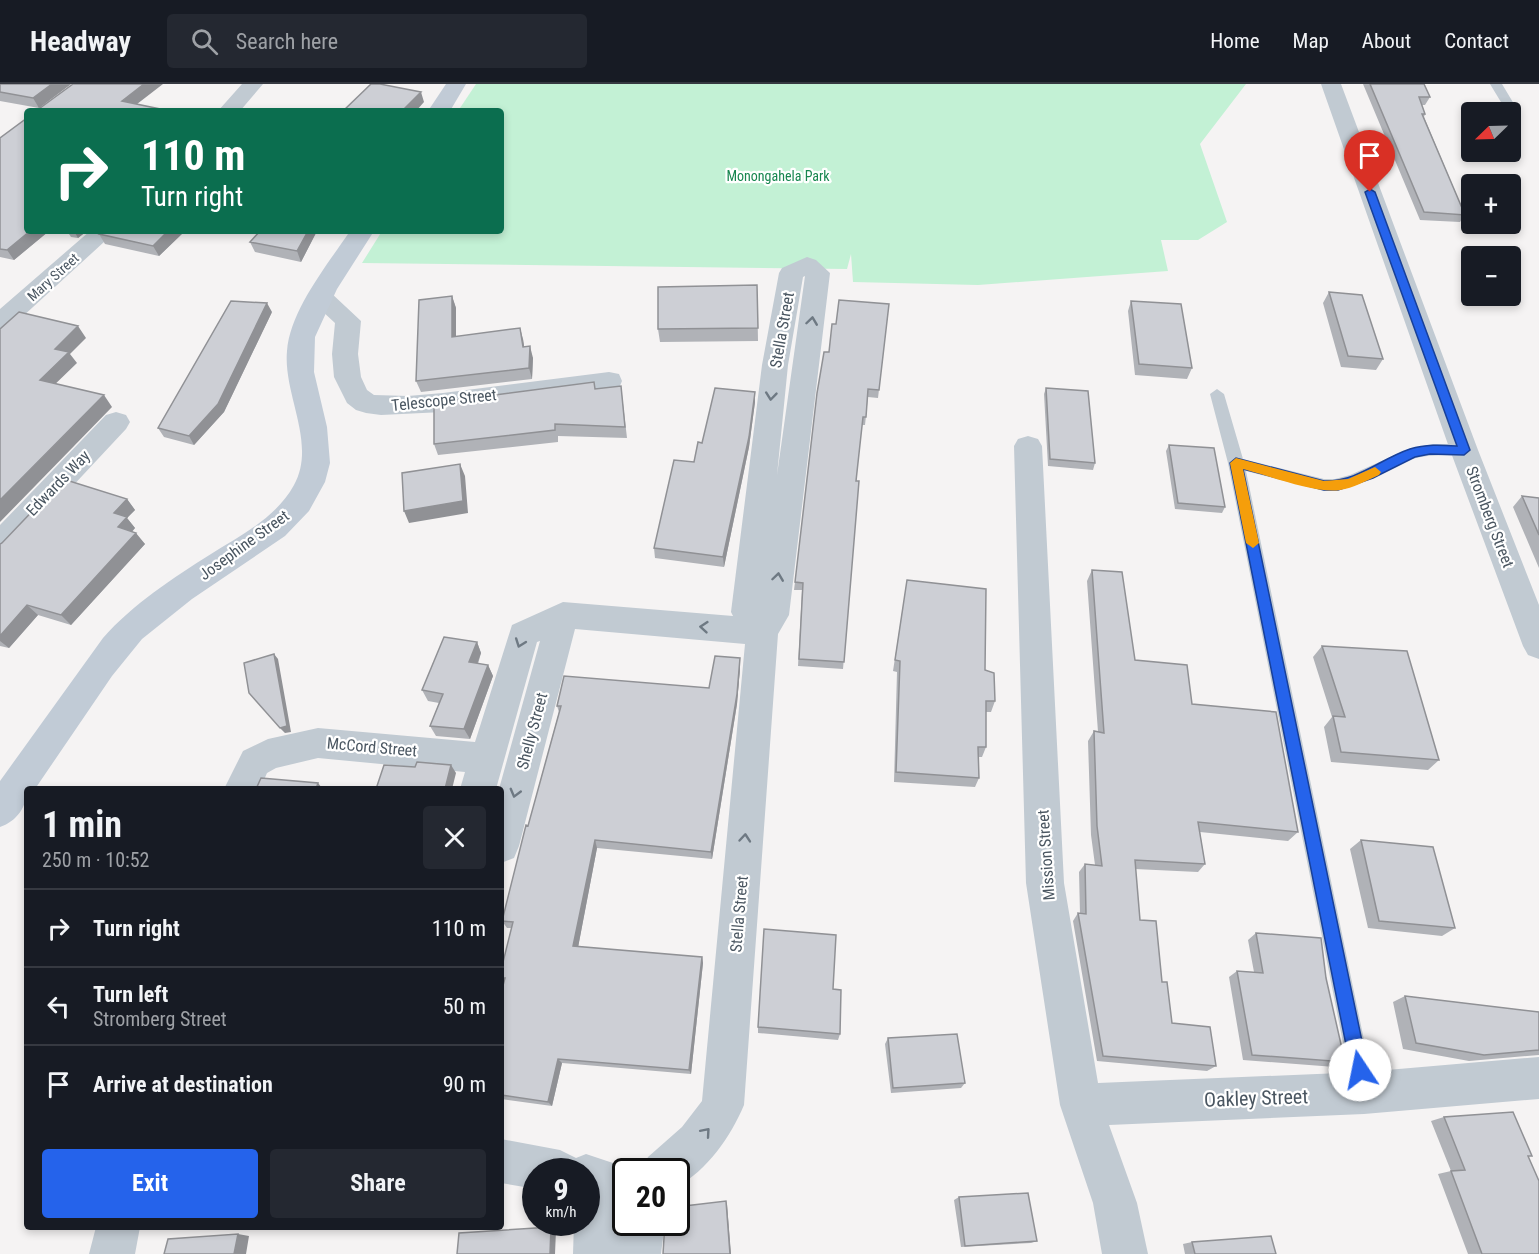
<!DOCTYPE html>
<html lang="en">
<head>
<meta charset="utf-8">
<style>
	:root { --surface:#171b24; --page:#242831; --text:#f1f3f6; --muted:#9ea1a6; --line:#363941; --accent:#2563eb }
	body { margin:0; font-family:"Roboto Condensed",sans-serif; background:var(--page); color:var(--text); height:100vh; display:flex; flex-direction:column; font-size:22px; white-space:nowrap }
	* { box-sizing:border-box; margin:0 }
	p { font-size:20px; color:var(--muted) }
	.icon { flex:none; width:33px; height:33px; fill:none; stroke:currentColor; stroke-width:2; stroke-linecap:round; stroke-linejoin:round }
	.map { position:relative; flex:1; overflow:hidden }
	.side { position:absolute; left:24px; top:702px; width:480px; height:444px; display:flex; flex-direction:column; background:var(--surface); border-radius:6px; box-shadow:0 3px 9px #0003 }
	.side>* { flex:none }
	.hud { position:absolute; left:24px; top:24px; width:480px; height:126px; border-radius:6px; box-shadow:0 3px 9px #0003; background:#0b6e4f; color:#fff; overflow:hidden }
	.needle { width:39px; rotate:247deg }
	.controls { position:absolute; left:1461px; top:18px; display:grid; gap:12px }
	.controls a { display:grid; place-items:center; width:60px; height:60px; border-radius:6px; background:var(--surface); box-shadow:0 3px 9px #0003; font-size:30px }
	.speed { position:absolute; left:522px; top:1074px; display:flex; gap:12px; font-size:30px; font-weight:700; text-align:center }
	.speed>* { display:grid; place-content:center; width:78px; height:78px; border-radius:50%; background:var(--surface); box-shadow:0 3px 9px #0003; line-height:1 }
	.speed small { font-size:15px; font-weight:400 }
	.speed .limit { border:3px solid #111; border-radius:9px; background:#fff; color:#111 }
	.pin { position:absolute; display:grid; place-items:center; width:51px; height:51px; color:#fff; margin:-62px -26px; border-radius:50% 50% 50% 0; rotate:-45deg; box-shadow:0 0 6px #0007 }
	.pin .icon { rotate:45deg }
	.me { position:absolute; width:66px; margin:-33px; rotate:349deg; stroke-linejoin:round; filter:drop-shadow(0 0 4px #0008) }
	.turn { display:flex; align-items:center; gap:21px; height:126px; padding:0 18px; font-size:27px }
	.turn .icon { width:78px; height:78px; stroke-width:2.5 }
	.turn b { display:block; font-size:42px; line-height:51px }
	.round { display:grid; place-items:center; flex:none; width:63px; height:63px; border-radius:6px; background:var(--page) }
	.headline { display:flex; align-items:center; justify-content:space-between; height:102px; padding:0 18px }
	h1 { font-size:36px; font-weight:700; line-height:45px }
	.cta { display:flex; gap:12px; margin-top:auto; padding:12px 18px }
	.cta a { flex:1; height:69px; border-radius:6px; background:var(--accent); color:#fff; font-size:24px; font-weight:700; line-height:69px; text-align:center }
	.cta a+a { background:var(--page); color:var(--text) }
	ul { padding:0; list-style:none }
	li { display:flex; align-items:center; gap:18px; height:78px; padding:0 18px; border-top:2px solid var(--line) }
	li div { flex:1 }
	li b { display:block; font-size:22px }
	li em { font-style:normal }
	header { display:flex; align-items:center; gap:36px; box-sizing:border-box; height:84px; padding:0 30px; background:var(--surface); border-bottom:2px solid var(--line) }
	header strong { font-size:28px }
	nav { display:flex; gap:33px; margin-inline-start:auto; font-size:21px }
	.search { width:420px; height:54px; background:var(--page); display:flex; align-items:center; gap:15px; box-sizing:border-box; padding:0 21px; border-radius:6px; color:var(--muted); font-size:22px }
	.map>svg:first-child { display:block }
	.green { fill:#c3f1d5 }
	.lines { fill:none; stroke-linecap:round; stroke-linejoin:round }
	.lane { fill:#c1cad2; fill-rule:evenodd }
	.street { fill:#c1cad2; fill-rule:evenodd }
	.secondary { fill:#c1cbd6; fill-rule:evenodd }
	.wall { fill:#b0b2b7 }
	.shaded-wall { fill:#909195 }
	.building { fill:#cdcfd5; stroke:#909195; stroke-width:1.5 }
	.oneway { stroke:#6e7983 }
	.route { fill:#2563eb; stroke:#184099; stroke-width:1.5 }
	.slow { fill:#f59e0b }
	.labels { text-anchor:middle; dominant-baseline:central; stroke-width:4.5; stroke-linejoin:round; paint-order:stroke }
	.far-park-label { font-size:14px; fill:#17864f; stroke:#fff }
	.far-street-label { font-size:14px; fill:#4a5661; stroke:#fff }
	.street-label { font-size:16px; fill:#4a5661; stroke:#fff }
	.near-street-label { font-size:20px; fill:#4a5661; stroke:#fff }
</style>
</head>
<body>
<header>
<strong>Headway</strong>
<div class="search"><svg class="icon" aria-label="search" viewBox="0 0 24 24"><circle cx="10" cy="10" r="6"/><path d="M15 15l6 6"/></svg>Search here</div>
<nav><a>Home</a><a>Map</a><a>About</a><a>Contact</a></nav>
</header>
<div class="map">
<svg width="1539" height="1170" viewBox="0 0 1539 1170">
	<rect width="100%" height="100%" fill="#f5f3f3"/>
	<path class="green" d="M 476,0 L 1246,0 L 1200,60 L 1227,138 L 1198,156 L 1161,156 L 1168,187 L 978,201 L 853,198 L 851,170 L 847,185 L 362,179 L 382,147 L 501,147 L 501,27 L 458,27 Z"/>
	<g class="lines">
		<path class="lane" d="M 1490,0 L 1502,0 L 1520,30 L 1518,32 L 1510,33 L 1510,28 L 1507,28 Z
			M 1217,305 L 1224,310 L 1243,375 L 1324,395 L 1335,395 L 1350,391 L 1411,364 L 1433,360 L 1464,360 L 1469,362 L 1472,366 L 1469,370 L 1464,372 C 1447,371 1429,370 1412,375 C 1381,384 1359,406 1324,407 L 1246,387 L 1375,1009 L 1372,1017 L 1364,1020 L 1356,1017 L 1353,1009 L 1228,379 L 1210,310 Z"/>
		<path class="street" d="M 242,0 L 263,0 L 240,27 L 218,27 Z
			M 1321,0 L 1341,0 L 1478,366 L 1539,521 L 1539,575 L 1528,571 L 1523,562 L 1450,366 Z
			M 90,147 L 116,147 L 9,245 L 0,247 L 0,225 Z
			M 807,173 L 816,176 L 830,189 L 789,531 L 778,550 L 744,1021 C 730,1054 708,1085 676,1104 L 676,1088 L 641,1088 L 648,1073 L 682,1043 L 702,1017 L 745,560 L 575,545 L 519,762 L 514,774 L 501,779 L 501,705 L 499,705 L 540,557 L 537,558 L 496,705 L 460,705 L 465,688 L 318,674 L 276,684 L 267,689 L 260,705 L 224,705 L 243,667 L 268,655 L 318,644 L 475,658 L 512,541 L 563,518 L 733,532 L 731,528 L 762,281 L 779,189 L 782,184 ZM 805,192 L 777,391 L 788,281 L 803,193 Z
			M 321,206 L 330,208 L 361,237 L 358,270 L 361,293 L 367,306 L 374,311 L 408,312 L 443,309 L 609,288 L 619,290 L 622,297 L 619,304 L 609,306 L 443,328 L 381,331 L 366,329 L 356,326 L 347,319 L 334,293 L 332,270 L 335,239 L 308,214 L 312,208 Z
			M 116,328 L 126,331 L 130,338 L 126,345 L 11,468 L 0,472 L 0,441 L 106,331 Z
			M 1028,352 L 1038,355 L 1042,362 L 1064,799 L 1098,999 L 1364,988 L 1539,973 L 1539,1015 L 1364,1030 L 1109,1041 L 1137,1119 L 1148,1170 L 1102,1170 L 1093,1119 L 1060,1021 L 1026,799 L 1014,362 L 1018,355 Z
			M 501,1055 L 560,1066 L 576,1074 L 586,1070 L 613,1079 L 620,1094 L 619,1148 L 626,1126 L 626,1138 L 665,1138 L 661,1170 L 573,1170 L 574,1138 L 586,1138 L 586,1088 L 536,1088 L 536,1105 L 501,1099 Z
			M 96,1143 L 140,1143 L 135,1170 L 89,1170 Z"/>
		<path class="secondary" d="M 446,0 L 466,0 L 450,27 L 428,27 Z
			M 350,147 L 374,147 L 337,205 L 315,253 L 314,288 L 327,343 L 330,379 L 325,398 L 309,427 L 285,452 L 192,515 L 142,555 L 112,592 L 35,705 L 27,705 C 27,723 17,737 0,743 L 0,697 L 103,554 C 133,520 173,494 211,470 C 241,451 276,434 294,401 C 317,359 283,311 287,267 C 290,226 328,180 350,147 Z"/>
	</g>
	<path class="wall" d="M 0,0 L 71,0 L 39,24 L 0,17 Z
		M 1363,0 L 1424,0 L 1430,13 L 1425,21 L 1422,21 L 1425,30 L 1424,33 L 1465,131 L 1460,138 L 1420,136 Z
		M 0,54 L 27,147 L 49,147 L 14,176 L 0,173 Z
		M 67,147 L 87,147 L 78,154 L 71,153 Z
		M 185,147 L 159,172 L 105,160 L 99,150 Z
		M 317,147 L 301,178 L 255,168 L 250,158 Z
		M 757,201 L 758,257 L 660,258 L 658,245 Z
		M 1329,208 L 1383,275 L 1376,286 L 1341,283 L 1323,219 Z
		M 452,212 L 456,224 L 456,252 L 523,255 L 524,263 L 533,274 L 532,295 L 421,308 L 416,297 Z
		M 1131,217 L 1192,284 L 1187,295 L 1135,291 L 1128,227 Z
		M 889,220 L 878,314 L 868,313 L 865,341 L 862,341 L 856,397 L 859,397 L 843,585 L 798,582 L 802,506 L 794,506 L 795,498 L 829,268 Z
		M 272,228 L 224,328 L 194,361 L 164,353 L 158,344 Z
		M 594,298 L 595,305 L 621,302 L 627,354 L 558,352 L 558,358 L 438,371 L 434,360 Z
		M 1046,304 L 1095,379 L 1093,386 L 1048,382 L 1044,310 Z
		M 755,308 L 755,318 L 749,363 L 724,483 L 655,474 L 654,464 L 694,378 L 702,359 Z
		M 1169,361 L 1225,423 L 1222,429 L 1175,425 L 1166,367 Z
		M 1522,412 L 1539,414 L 1539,484 L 1513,423 Z
		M 127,415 L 135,426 L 127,434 L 135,444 L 132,448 L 145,460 L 71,541 L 38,531 L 9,564 L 0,562 L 0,460 Z
		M 1092,486 L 1135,576 L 1192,620 L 1298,748 L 1288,757 L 1200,748 L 1205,780 L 1198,788 L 1135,785 L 1140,836 L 1162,898 L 1172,939 L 1216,982 L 1207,987 L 1097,977 L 1073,837 L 1078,829 L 1080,830 L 1079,788 L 1085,780 L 1095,781 L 1091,751 L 1088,657 L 1094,647 L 1098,648 L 1087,497 Z
		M 907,496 L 985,586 L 995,617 L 991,628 L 986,628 L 986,663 L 982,673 L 978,673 L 979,694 L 975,703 L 894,698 L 897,588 L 893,587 Z
		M 477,558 L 481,569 L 478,580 L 488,581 L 493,592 L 470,655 L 436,652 L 430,642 L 439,619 L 428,617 L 422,606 Z
		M 1322,562 L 1439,676 L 1428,686 L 1331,678 L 1324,643 L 1332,633 L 1313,573 Z
		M 740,584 L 737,620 L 712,775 L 597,764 L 578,863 L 702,873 L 703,879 L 691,990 L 562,979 L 552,1022 L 501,1015 L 501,909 L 504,899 L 501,896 L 501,886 L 512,844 L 507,844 L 502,837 L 559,628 L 557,622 L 709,604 Z
		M 1361,756 L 1455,844 L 1442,852 L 1368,844 L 1350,765 Z
		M 1256,849 L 1326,894 L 1345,978 L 1335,983 L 1243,976 L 1229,893 L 1237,887 L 1254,888 L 1248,856 Z
		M 833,905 L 840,950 L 838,956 L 758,949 L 758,943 Z
		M 1405,912 L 1539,928 L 1539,971 L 1469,977 L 1403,965 L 1393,918 Z
		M 888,954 L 965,999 L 961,1004 L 891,1009 L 885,960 Z
		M 1444,1033 L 1528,1072 L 1539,1170 L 1468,1170 L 1438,1090 L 1451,1087 L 1431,1037 Z
		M 959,1113 L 1037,1157 L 1031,1159 L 961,1163 L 954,1116 Z
		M 1192,1158 L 1276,1170 L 1185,1170 L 1183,1160 Z"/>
	<path class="shaded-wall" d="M 52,0 L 71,0 L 39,24 L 33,14 Z
		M 144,0 L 163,0 L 128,27 L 122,17 Z
		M 421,8 L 424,18 L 416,27 L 402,27 Z
		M 30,147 L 49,147 L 14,176 L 7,166 Z
		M 74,147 L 87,147 L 78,154 Z
		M 168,147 L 185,147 L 159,172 L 153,162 Z
		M 308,147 L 317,147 L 301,178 L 297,167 Z
		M 452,212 L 456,224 L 456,264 L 452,253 Z
		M 267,219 L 272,228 L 224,328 L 194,361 L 189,352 Z
		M 78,242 L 86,254 L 70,270 L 77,279 L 48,307 L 40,296 L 55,265 Z
		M 520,244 L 523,255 L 526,275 L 523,263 Z
		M 530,262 L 533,274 L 532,295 L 529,284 Z
		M 755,308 L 755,318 L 749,363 L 724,483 L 723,473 Z
		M 104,311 L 112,323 L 0,438 L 0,416 Z
		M 460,380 L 465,392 L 468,429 L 409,439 L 404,427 Z
		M 127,415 L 135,426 L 127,434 L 135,444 L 126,454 L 118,443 L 114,429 Z
		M 136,449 L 145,460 L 71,541 L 61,531 Z
		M 27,521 L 38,531 L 9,564 L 0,557 L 0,552 Z
		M 477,558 L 481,569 L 474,589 L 469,578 Z
		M 274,570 L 278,575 L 291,648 L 285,649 L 280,644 Z
		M 740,574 L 740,584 L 737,620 L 712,775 L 711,768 Z
		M 488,581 L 493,592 L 470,655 L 464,645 Z
		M 451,681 L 456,689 L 452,705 L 445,705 Z
		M 318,699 L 322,704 L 322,705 L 316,705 Z
		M 595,756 L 597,764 L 577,869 L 573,862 Z
		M 702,873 L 703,879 L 691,990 L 689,986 Z
		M 558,975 L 562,979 L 552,1022 L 548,1018 Z
		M 726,1117 L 727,1120 L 731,1170 L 730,1170 Z
		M 551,1143 L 556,1146 L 555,1170 L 550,1170 Z
		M 238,1150 L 249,1152 L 246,1170 L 234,1170 Z"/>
	<path class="building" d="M 0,0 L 52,0 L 33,14 L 0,8 Z
		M 73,0 L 144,0 L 122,17 L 170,27 L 36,27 Z
		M 371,0 L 380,0 L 421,8 L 402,27 L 343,27 Z
		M 1370,0 L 1424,0 L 1430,13 L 1419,13 L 1425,30 L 1422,30 L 1465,131 L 1424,128 Z
		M 27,34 L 27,147 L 30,147 L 7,166 L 0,165 L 0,54 Z
		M 102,147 L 168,147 L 153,162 L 99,150 Z
		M 260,147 L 308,147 L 297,167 L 250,158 Z
		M 757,201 L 758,244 L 658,245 L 658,203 Z
		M 1329,208 L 1362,211 L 1383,275 L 1348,272 Z
		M 452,212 L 452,253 L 520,244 L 523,263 L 530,262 L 529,284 L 416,297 L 419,216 Z
		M 839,216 L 889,220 L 879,306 L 868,305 L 866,333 L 863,333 L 856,397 L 859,397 L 844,578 L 799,575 L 803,499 L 795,498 L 817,309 L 824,268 L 829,268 L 832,240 L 836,240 Z
		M 231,217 L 267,219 L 218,320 L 189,352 L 158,344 Z
		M 1131,217 L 1181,220 L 1192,284 L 1139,280 Z
		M 19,228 L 78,242 L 55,265 L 69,268 L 40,296 L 104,311 L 0,416 L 0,245 Z
		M 594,298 L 595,305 L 621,302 L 625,343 L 555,340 L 555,346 L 434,360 L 434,319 Z
		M 715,304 L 755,308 L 749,353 L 723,473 L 654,464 L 674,376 L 694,378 L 698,358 L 702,359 Z
		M 1046,304 L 1088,307 L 1095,379 L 1050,375 Z
		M 1169,361 L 1214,364 L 1225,423 L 1178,419 Z
		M 460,380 L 463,417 L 404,427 L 402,389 Z
		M 63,395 L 127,415 L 114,429 L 127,433 L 118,443 L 136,449 L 61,531 L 27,521 L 0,552 L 0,460 L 2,459 Z
		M 1522,412 L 1539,414 L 1539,451 Z
		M 1092,486 L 1122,488 L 1135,576 L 1187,581 L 1192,620 L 1276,628 L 1298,748 L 1198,738 L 1205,780 L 1135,776 L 1140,836 L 1156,837 L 1162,898 L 1167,898 L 1172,939 L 1210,943 L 1216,982 L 1103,972 L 1078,829 L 1086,830 L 1085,780 L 1102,782 L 1097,742 L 1094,647 L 1104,649 Z
		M 907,496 L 986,505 L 985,586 L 994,589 L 995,617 L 986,617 L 986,663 L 978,663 L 979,694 L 896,688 L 900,577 L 895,576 Z
		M 444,553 L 477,558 L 469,578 L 488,581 L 464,645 L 430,642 L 443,610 L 422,606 Z
		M 1322,562 L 1407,567 L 1439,676 L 1341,668 L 1333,632 L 1345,633 Z
		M 274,570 L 287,642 L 280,644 L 249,609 L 244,579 Z
		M 715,572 L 740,574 L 737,610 L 711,768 L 595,756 L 573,862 L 702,873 L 689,986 L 558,975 L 548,1018 L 501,1011 L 501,909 L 505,894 L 501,894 L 501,886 L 513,838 L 502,837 L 526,741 L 528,742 L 561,622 L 557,622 L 564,592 L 709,604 Z
		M 417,678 L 451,681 L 445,705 L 376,705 L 384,681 L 415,683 Z
		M 261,694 L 318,699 L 316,705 L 256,705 Z
		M 1361,756 L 1433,763 L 1455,844 L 1379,837 Z
		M 764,845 L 836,851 L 833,905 L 841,906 L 840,950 L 758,943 Z
		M 1256,849 L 1321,854 L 1326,894 L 1345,978 L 1252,971 L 1237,887 L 1263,889 Z
		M 1405,912 L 1539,928 L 1539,966 L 1484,971 L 1416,959 Z
		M 957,950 L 965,999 L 893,1004 L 888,954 Z
		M 1513,1028 L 1532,1072 L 1528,1072 L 1539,1097 L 1539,1170 L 1482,1170 L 1451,1087 L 1465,1086 L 1444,1033 Z
		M 1028,1109 L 1037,1157 L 965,1162 L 959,1113 Z
		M 726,1117 L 730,1170 L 663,1170 L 665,1138 L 676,1138 L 676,1123 Z
		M 551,1143 L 550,1170 L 457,1170 L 459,1149 Z
		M 238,1150 L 234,1170 L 164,1170 L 168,1155 Z
		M 1271,1152 L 1276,1170 L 1195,1170 L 1192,1158 Z"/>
	<defs><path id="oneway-chevron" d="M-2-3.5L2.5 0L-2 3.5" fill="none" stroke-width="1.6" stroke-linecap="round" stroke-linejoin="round" transform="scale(1.5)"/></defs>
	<g class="oneway">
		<use href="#oneway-chevron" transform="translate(812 237) rotate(-82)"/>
		<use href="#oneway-chevron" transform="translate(771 312) rotate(96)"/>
		<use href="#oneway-chevron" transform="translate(778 493) rotate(-82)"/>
		<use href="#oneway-chevron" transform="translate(704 543) rotate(-175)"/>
		<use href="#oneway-chevron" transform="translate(520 559) rotate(110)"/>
		<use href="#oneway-chevron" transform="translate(515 709) rotate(105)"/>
		<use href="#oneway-chevron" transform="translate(745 754) rotate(-85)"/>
		<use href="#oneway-chevron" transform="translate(706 1048) rotate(-49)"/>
	</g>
	<path class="route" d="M 1370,105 L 1375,108 L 1470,366 L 1464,371 L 1430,370 L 1415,373 L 1373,394 L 1338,406 L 1324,406 L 1243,385 L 1368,986 L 1366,992 L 1360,995 L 1354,992 L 1351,986 L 1230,379 L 1236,374 L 1324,397 C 1357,398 1380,375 1410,365 C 1426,360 1441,361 1457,362 L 1365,108 Z"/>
	<path class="slow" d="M 1236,374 L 1324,397 L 1348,395 L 1375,383 L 1381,388 L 1379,391 C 1366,397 1353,404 1340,406 C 1317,410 1267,391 1243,385 L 1259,459 L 1253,464 L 1246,459 L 1230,379 Z"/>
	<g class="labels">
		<g class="far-park-label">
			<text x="778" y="92">Monongahela Park</text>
		</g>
		<g class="far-street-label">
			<text transform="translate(53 193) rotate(-42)">Mary Street</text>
		</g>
		<g class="street-label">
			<text transform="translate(782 246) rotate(-80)">Stella Street</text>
			<text transform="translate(444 316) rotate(-6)">Telescope Street</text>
			<text transform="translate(58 399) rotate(-46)">Edwards Way</text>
			<text transform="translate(1490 433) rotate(69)">Stromberg Street</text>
			<text transform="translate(244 461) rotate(-36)">Josephine Street</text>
			<text transform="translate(532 647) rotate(-75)">Shelly Street</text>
			<text transform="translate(372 663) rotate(5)">McCord Street</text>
			<text transform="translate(1046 771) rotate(-94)">Mission Street</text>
			<text transform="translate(739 830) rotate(-85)">Stella Street</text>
		</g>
		<g class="near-street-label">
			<text transform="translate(1256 1014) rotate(-2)">Oakley Street</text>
		</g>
	</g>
</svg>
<div class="controls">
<a><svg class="needle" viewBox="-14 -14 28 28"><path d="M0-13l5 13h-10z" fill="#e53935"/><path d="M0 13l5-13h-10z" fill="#9ea1a6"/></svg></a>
<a>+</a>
<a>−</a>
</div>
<div class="speed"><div>9<small>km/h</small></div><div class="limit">20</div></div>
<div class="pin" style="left:1370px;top:108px;background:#d93025"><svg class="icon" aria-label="arrive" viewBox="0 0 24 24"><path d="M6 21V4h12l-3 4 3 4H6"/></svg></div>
<svg class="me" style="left:1360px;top:986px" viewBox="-20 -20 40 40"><circle r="19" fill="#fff"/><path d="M0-13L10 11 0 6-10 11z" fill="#2563eb"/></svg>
<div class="hud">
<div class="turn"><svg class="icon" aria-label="right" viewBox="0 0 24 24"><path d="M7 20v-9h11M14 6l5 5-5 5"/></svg><div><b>110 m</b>Turn right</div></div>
</div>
<section class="side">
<div class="headline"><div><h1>1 min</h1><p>250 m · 10:52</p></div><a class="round"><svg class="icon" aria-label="close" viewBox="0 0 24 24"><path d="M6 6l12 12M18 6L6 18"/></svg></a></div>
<ul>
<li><svg class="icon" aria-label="right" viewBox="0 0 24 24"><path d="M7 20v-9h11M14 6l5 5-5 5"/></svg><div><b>Turn right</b></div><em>110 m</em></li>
<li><svg class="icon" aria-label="left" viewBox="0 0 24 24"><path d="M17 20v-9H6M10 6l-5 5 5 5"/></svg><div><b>Turn left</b><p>Stromberg Street</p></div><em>50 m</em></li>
<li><svg class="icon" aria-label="arrive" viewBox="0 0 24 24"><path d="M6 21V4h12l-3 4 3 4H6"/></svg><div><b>Arrive at destination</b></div><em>90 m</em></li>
</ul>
<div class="cta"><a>Exit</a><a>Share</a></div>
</section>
</div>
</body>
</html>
